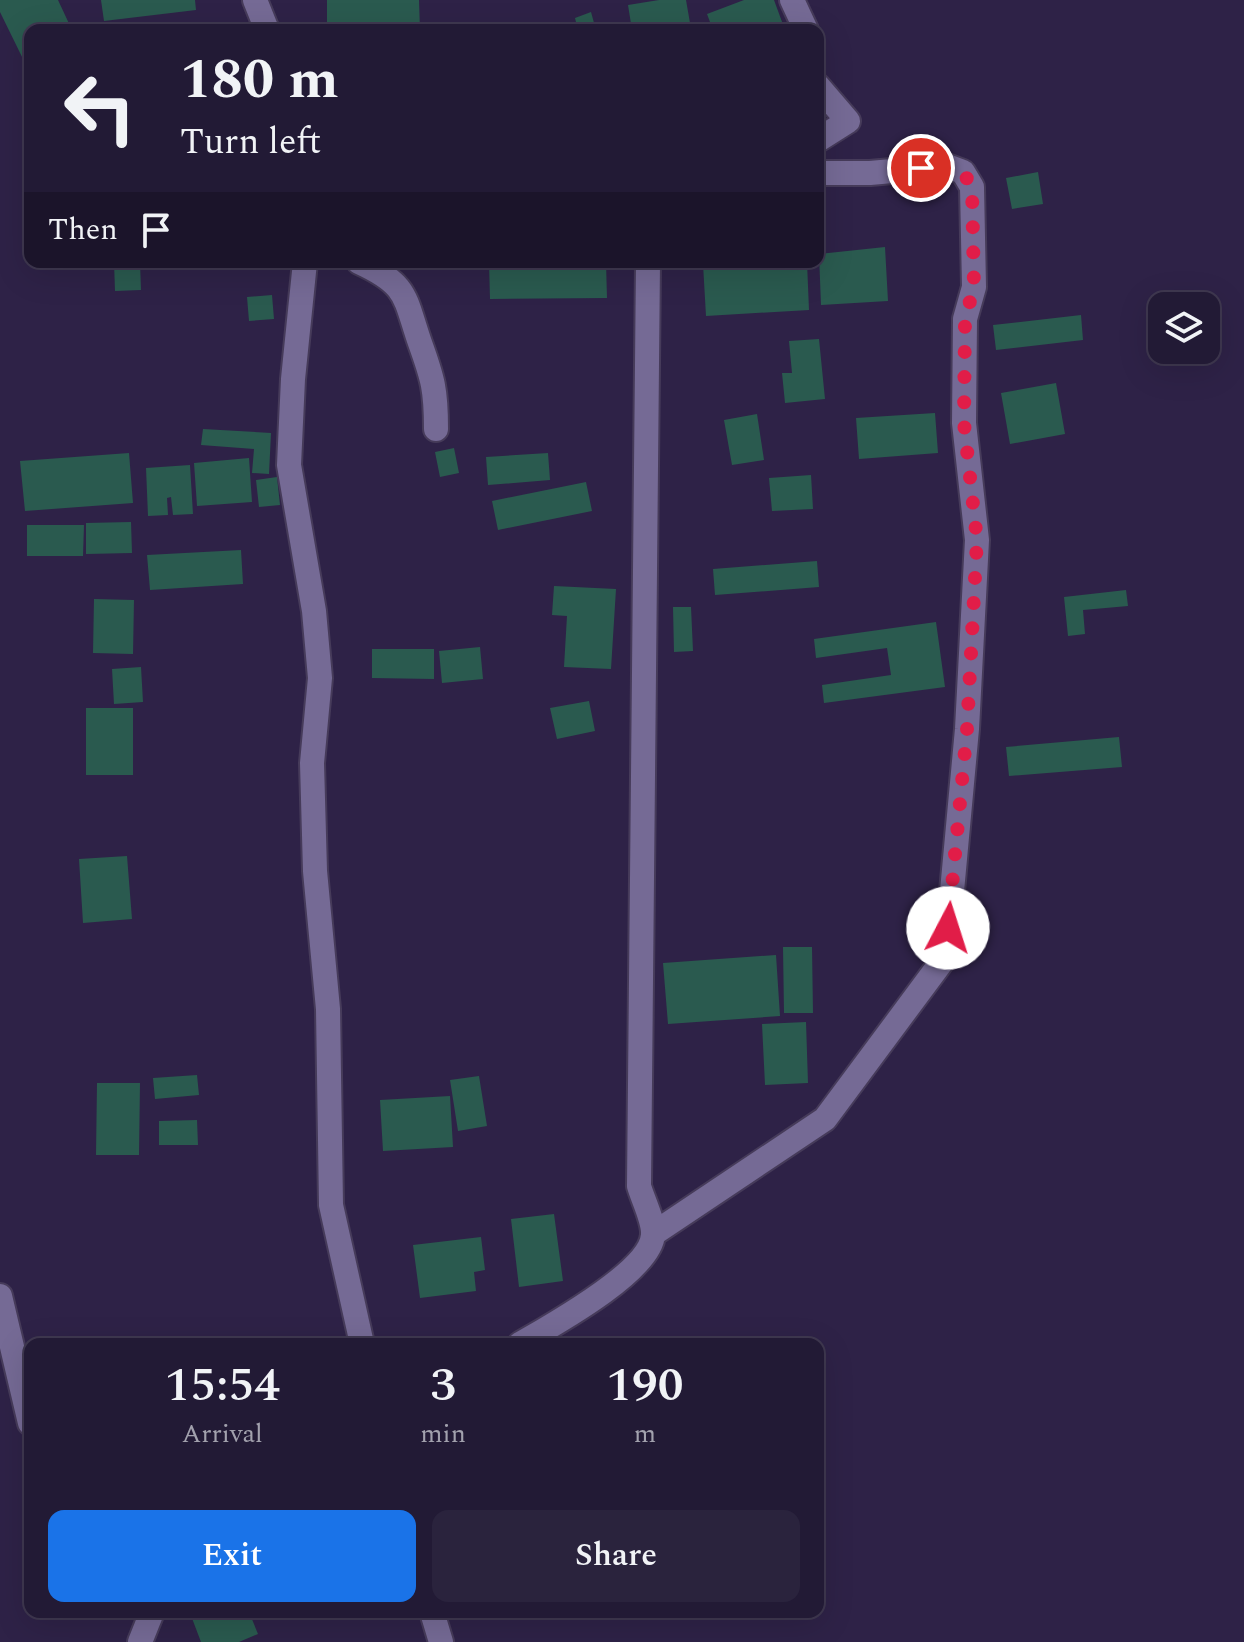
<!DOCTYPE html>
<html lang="en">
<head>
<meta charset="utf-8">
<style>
	:root { --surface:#221a35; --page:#2a233d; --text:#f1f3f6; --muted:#a2a1ad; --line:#3f3850; --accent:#1a73e8 }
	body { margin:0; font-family:Spectral,serif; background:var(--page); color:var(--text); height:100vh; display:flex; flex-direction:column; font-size:30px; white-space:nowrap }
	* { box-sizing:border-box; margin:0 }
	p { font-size:26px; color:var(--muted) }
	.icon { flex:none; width:44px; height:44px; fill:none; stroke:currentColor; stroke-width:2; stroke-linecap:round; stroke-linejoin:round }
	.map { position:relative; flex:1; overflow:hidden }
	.details { position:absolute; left:24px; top:1338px; width:800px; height:280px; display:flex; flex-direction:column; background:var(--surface); border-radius:16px; box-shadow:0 8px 32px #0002,0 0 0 2px var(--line) }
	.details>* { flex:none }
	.hud { position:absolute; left:24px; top:24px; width:800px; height:244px; border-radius:16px; box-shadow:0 8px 32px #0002,0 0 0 2px var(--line); background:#221a35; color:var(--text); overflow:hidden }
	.tools { position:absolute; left:1148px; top:292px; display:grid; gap:16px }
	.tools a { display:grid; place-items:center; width:72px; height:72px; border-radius:16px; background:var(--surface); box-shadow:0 8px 32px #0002,0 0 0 2px var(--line); font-size:40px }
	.pin { position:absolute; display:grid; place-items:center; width:68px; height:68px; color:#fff; margin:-34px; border:4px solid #fff; border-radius:50%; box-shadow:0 2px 8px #0007 }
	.me { position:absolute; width:88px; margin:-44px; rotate:5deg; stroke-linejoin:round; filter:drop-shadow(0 0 6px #0008) }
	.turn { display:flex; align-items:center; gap:28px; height:168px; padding:0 24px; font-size:36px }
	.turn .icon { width:104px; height:104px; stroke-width:2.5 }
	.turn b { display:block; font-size:56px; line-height:68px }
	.then { display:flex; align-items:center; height:76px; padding:0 24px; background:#0003; gap:16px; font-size:30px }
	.eta { display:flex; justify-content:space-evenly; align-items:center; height:136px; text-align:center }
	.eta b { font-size:48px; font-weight:600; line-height:56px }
	.button { display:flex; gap:16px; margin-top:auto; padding:16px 24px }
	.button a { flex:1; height:92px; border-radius:16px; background:var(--accent); color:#fff; font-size:32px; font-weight:600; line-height:92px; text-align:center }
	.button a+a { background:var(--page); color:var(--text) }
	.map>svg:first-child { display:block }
	.building { fill:#2a5a4f }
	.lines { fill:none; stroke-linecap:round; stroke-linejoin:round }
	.minor-casing { stroke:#463b5a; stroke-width:28 }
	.minor { stroke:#756a95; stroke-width:24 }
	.route { stroke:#e11d48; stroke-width:14; stroke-dasharray:0 25.2 }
</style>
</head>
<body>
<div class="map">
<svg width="1244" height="1642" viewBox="0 0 1244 1642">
	<rect width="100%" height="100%" fill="#2e2247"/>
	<path class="building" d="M 0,0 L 58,0 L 72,30 L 30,30 L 30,58 L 24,61 L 0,12 Z
		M 101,0 L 195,0 L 196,10 L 104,21 Z
		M 327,0 L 419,0 L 420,30 L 327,30 Z
		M 659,0 L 686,0 L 690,23 L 632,30 L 628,5 Z
		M 744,0 L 774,0 L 785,30 L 713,30 L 707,14 Z
		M 591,12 L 596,30 L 578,30 L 575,18 Z
		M 1038,172 L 1043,204 L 1012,209 L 1006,178 Z
		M 885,247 L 888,301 L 821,305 L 819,254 Z
		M 114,262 L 140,262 L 141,290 L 115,291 Z
		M 489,262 L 606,262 L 607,298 L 490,299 Z
		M 807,262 L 809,310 L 706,316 L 703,264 Z
		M 272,295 L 274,319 L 249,321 L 247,297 Z
		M 1081,315 L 1083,340 L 996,350 L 993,325 Z
		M 819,339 L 825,399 L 785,403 L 782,373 L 792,373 L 789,341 Z
		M 1056,383 L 1065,434 L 1010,444 L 1001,393 Z
		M 935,413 L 938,453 L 859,459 L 856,418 Z
		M 757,414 L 764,460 L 732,465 L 724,420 Z
		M 203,429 L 271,433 L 269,474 L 252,473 L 254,449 L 201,445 Z
		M 454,448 L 459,473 L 440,477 L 435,452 Z
		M 129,453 L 133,503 L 25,511 L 20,461 Z
		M 548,453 L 550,480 L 488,485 L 486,457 Z
		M 249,458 L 252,502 L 197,506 L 194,463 Z
		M 190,465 L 193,514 L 173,515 L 171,497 L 167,498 L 168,515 L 148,516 L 146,468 Z
		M 811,475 L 813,509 L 772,511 L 769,478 Z
		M 277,477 L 280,505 L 259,507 L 256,480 Z
		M 586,482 L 592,511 L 498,530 L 492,501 Z
		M 131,522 L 132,553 L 86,554 L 86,523 Z
		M 27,525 L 84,525 L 83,556 L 27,556 Z
		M 241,550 L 243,584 L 150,590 L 147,555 Z
		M 817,561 L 819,587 L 715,595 L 713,569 Z
		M 554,586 L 616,589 L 611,669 L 564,667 L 567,616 L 552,615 Z
		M 1126,590 L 1128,606 L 1083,610 L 1085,634 L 1068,636 L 1064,597 Z
		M 94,599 L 134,600 L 133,654 L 93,653 Z
		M 673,607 L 691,607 L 693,651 L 674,652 Z
		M 936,622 L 945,687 L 824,703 L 822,685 L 891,675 L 887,648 L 816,658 L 814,639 Z
		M 480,647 L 483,679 L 442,683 L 439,651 Z
		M 372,649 L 434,649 L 434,679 L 372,678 Z
		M 141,667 L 143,702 L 114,704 L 112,669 Z
		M 589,701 L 595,731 L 557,739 L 550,708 Z
		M 86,708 L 133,708 L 133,775 L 86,775 Z
		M 1119,737 L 1122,767 L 1009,776 L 1006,747 Z
		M 127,856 L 132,919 L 83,923 L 79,859 Z
		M 783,947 L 812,947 L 813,1013 L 784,1013 Z
		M 776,955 L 780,1016 L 668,1024 L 663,963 Z
		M 806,1022 L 808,1083 L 765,1085 L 762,1024 Z
		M 197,1075 L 199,1095 L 155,1099 L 153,1078 Z
		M 479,1076 L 487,1126 L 458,1131 L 450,1080 Z
		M 97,1083 L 140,1083 L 139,1155 L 96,1155 Z
		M 450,1096 L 453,1147 L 383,1151 L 380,1100 Z
		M 197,1120 L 198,1145 L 159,1145 L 159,1121 Z
		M 554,1214 L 563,1281 L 519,1287 L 511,1219 Z
		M 481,1237 L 485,1270 L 474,1272 L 476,1291 L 420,1298 L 413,1245 Z
		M 193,1612 L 249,1612 L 258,1634 L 239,1642 L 201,1642 L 190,1613 Z"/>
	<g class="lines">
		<defs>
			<path id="minor" d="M 255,0 L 267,30
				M 792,0 L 806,30
				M 818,86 L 848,121 L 818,140
				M 305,262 L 293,379 L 289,465 L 314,611 L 320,678 L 312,763 L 315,871 L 328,1009 L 331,1205 L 362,1344
				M 359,262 C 409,285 404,297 420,343 C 433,379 436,390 436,429
				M 653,1234 L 825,1119 L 946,956 L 967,729 L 977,540 L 964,423 L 965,319 L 974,287 L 972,187 L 963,172 L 947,166 L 870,173 L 818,173
				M 0,1296 L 30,1423
				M 520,1344 C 551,1326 650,1272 653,1235 C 654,1221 643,1200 639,1186 L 648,262
				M 432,1612 L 441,1642
				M 140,1642 L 152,1612"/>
		</defs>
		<use href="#minor" class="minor-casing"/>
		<use href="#minor" class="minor"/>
	</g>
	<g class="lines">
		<path class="route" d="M 921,168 L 947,166 L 963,172 L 972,187 L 974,287 L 965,319 L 964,423 L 977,540 L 967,729 L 948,928"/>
	</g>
</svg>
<div class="tools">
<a><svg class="icon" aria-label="layers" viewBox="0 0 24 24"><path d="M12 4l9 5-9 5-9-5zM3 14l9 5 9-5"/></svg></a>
</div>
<div class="pin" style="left:921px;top:168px;background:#d93025"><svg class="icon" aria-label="arrive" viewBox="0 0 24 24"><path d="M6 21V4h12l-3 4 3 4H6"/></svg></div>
<svg class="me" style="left:948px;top:928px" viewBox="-20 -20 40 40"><circle r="19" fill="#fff"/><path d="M0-13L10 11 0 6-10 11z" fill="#e11d48"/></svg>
<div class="hud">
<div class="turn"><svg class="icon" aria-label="left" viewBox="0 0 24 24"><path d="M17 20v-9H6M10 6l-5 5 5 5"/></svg><div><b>180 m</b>Turn left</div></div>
<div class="then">Then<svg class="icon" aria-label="arrive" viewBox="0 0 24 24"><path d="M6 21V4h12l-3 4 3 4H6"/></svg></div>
</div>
<section class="details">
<div class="eta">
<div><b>15:54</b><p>Arrival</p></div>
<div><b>3</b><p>min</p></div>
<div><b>190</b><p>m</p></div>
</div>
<div class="button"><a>Exit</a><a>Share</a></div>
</section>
</div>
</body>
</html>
